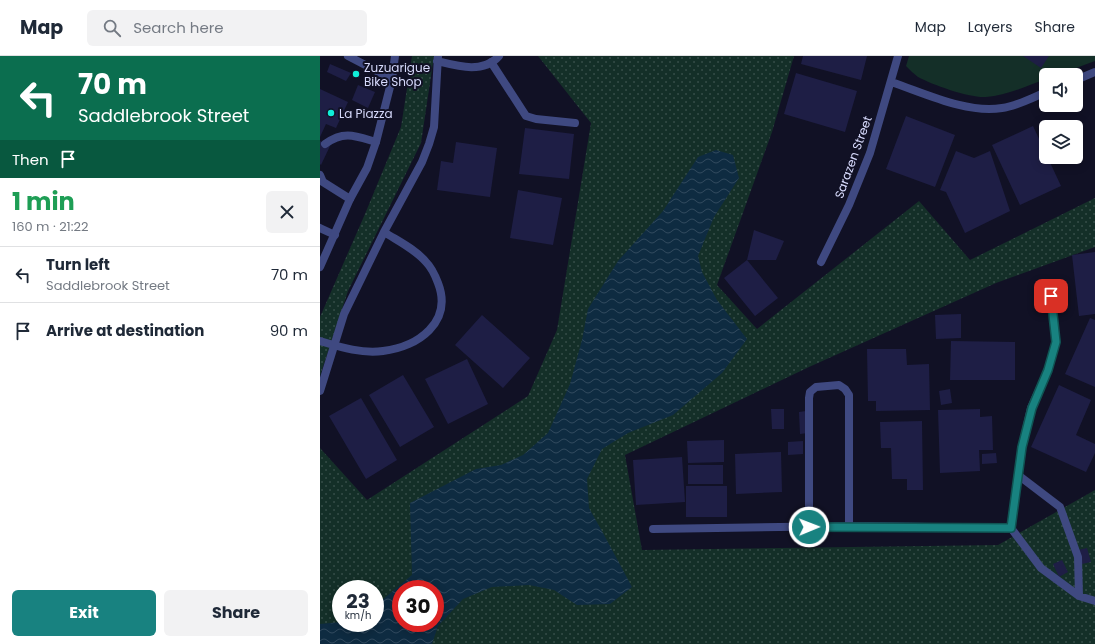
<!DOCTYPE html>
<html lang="en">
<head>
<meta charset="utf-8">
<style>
	:root { --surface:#fff; --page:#f2f2f3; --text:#1f2937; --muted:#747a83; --line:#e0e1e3; --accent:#188280 }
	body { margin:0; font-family:Poppins,sans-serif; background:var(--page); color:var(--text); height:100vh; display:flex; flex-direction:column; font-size:15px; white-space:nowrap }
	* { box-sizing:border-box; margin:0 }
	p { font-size:13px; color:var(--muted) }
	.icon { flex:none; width:22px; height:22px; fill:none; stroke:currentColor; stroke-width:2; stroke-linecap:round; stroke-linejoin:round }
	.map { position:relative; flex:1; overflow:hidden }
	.details { display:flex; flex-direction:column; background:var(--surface); width:320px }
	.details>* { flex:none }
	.top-card { background:#0b6e4f; color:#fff; overflow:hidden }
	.buttons { position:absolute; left:719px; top:12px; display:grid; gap:8px }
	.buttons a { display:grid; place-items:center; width:44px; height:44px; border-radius:6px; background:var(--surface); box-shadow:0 2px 10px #0003; font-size:20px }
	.speed { position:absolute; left:12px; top:524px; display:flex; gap:8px; font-size:20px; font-weight:700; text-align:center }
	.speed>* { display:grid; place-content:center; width:52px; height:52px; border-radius:50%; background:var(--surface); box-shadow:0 2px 10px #0003; line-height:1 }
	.speed small { font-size:10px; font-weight:400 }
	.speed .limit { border:6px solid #d22; background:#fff; color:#111 }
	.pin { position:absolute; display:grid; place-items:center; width:34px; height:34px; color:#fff; margin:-17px; border-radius:8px; box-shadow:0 2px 6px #0006 }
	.me { position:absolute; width:44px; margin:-22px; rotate:89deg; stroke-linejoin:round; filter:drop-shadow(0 0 3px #0008) }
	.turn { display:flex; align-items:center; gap:14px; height:84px; padding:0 12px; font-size:18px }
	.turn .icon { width:52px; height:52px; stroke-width:2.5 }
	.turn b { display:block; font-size:28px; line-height:34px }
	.then { display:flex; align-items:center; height:38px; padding:0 12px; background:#0003; gap:8px; font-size:15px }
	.round { display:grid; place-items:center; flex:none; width:42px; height:42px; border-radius:6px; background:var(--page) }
	.headline { display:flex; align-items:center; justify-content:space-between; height:68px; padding:0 12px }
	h1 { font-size:24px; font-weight:700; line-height:30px; color:#1e9e55 }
	.cta { display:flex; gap:8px; margin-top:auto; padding:8px 12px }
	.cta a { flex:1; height:46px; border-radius:6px; background:var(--accent); color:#fff; font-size:16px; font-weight:700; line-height:46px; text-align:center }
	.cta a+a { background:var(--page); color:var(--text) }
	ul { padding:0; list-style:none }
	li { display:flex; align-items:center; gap:12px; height:56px; padding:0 12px; border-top:1px solid var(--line) }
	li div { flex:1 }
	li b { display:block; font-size:15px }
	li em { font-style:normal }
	header { display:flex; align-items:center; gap:24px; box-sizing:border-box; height:56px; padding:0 20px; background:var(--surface); border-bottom:1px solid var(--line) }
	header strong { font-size:19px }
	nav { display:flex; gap:22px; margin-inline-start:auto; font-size:14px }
	.search { width:280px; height:36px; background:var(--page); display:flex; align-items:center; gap:10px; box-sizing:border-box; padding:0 14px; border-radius:6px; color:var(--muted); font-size:15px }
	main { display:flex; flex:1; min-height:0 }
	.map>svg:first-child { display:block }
	.grass { fill:url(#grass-dots); fill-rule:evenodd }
	.green { fill:#142f28 }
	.water { fill:url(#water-waves); fill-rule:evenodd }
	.building { fill:#1e1e45 }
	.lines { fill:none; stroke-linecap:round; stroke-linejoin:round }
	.service { stroke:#3f4981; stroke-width:8 }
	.minor { stroke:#3f4981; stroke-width:8 }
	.tertiary { stroke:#3f4981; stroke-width:8 }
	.route-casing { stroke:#105453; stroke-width:10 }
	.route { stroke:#188280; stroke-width:7 }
	.poi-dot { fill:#10efd9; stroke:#111125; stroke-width:1.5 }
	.labels { text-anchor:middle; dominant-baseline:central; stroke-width:4; stroke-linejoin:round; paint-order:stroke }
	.poi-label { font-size:12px; fill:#d7dafc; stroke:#111125; text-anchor:start }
	.street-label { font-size:12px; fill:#d7dafc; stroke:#111125 }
</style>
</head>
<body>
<header>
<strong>Map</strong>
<div class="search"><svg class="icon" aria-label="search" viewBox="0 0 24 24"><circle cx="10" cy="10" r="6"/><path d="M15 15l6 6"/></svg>Search here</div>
<nav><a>Map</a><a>Layers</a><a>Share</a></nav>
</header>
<main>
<section class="details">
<div class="top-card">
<div class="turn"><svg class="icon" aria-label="left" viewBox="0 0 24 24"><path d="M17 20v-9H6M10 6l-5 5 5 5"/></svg><div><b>70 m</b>Saddlebrook Street</div></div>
<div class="then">Then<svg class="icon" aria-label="arrive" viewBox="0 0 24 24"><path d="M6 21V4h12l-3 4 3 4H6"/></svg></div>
</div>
<div class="headline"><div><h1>1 min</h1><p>160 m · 21:22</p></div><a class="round"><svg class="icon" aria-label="close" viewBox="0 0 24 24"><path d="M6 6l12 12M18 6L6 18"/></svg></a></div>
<ul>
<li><svg class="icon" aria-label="left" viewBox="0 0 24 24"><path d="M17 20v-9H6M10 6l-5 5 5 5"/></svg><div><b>Turn left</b><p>Saddlebrook Street</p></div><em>70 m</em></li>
<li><svg class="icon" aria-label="arrive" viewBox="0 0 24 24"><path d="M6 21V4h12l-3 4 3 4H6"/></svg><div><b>Arrive at destination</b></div><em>90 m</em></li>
</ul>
<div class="cta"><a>Exit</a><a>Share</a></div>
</section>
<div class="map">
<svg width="775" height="588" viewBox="0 0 775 588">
	<defs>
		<pattern id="grass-dots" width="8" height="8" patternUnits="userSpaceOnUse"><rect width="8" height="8" fill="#142f28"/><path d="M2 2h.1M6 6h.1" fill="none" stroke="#354d48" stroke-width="1.8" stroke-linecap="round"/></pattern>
		<pattern id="water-waves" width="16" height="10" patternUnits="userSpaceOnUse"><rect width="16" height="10" fill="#0e2b41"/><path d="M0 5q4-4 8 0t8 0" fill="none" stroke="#30495d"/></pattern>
	</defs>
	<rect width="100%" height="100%" fill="#111125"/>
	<path class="grass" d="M 92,0 L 114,0 L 101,87 L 28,235 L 0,320 L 0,261 L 45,158 L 81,71 Z
		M 218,0 L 474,0 L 452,76 L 397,229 L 437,273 L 599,145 L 650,204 L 775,142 L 775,191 L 676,227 L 489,311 L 305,399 L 322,494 L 678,489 L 775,434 L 775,588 L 0,588 L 0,392 L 47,444 L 208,340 L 237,274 L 271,67 ZM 21,533 L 55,533 L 55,567 L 21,567 ZM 81,533 L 115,533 L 115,567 L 81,567 Z"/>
	<path class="green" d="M 589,0 L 775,0 L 775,5 L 737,19 L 726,19 L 726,23 C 707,30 687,39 666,41 C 649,42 613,29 598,21 C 594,18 590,14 586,10 Z"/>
	<path class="water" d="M 396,94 L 413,99 L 419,122 L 394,161 L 378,200 L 382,216 L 397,244 L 427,283 L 402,317 L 353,359 L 308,377 L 282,393 L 267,423 L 269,452 L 283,477 L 312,531 L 290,548 L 257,549 L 234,534 L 209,529 L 172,531 L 143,543 L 118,570 L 112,588 L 0,588 L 0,568 L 21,566 L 21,567 L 55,567 L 55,550 L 92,519 L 90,447 L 156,413 L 181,409 L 203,399 L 228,377 L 250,328 L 262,284 L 268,253 L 298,205 L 343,155 L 378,101 ZM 81,533 L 115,533 L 115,567 L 81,567 Z"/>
	<path class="building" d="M 483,0 L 547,0 L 541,24 L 481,8 Z
		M 703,0 L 729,0 L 721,12 Z
		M 10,8 L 31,17 L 26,25 L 7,16 Z
		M 476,17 L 537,35 L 525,76 L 464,58 Z
		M 38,29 L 55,36 L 48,52 L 32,44 Z
		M 0,33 L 28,46 L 16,72 L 6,68 L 0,81 Z
		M 586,60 L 635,79 L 615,131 L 566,113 Z
		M 713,70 L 741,130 L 700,149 L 672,89 Z
		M 205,72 L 254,78 L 249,123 L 199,118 Z
		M 0,85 L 10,90 L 1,109 L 0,108 Z
		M 136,86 L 177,92 L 170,141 L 117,134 L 121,105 L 133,107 Z
		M 636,95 L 654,102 L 670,95 L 690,155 L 645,177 L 626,136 L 620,134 Z
		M 198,134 L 242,142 L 233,189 L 190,182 Z
		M 434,174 L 464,185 L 456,204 L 427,204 Z
		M 775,196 L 775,258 L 759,260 L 752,199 Z
		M 427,204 L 458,242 L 435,260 L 404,222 Z
		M 641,258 L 641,282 L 616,283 L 615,259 Z
		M 162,259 L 210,302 L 183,332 L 135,289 Z
		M 770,262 L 775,264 L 775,331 L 745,318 Z
		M 631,285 L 695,286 L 695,324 L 630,324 Z
		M 547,293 L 586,293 L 587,309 L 609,308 L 610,354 L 556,355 L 556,345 L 548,345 Z
		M 147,303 L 168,348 L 128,368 L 105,323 Z
		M 83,319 L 114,371 L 80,391 L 49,339 Z
		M 739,329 L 771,344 L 756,379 L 775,388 L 775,397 L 766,416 L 711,391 Z
		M 630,333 L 632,347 L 621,349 L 619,335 Z
		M 41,342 L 77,404 L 46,423 L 9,360 Z
		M 451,353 L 464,353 L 464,373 L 452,373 Z
		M 660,353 L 660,361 L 672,360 L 673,394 L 659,394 L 660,415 L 620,417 L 618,354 Z
		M 486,355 L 488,377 L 480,378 L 479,356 Z
		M 602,365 L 603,434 L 587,434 L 587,423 L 572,423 L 571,392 L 561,392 L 560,366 Z
		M 404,384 L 404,406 L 368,407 L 367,385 Z
		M 483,385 L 483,398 L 468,399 L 468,386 Z
		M 461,396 L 462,436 L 416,438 L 415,398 Z
		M 676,397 L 677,407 L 662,408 L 662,398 Z
		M 362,401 L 365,446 L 316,449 L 313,404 Z
		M 368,409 L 403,409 L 403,428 L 368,428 Z
		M 366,430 L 407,430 L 407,461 L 366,461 Z
		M 767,492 L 771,506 L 762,508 L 758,494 Z
		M 742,504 L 748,516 L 739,521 L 733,508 Z"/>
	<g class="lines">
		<path class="service" d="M 171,6 L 206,60 L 216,63 L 255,67
			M 5,88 C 24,74 36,80 56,86
			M 0,119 L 3,126 L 30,143
			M 0,172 L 15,179"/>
		<path class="minor" d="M 117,5 C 137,10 163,18 179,0
			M 72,23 L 75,0
			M 756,24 L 775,16
			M 571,26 C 604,37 647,58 682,52 C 697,50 712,42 726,36
			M 501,206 L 529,149 L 550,97 L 578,0
			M 731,240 L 736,286 L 728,314 L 711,352 L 702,391 L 691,472 L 721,512 L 759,540 L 775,545
			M 0,285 C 20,291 42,298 63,295 C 98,291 133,266 118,227 C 115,219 112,212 106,206 C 95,193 78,185 64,176
			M 0,335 L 24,258 L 64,176 L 102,106 L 109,88 L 114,71 L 118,0
			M 698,419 L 740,451 L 758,501 L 759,540
			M 489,471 L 489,342 L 490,336 L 496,331 L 519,329 L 525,333 L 529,339 L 529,470
			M 333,473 L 529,470 L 691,472"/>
		<path class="tertiary" d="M 0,211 L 30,143 L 47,112 L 56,86 L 72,23 L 28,0"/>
	</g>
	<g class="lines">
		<defs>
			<path id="route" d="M 489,471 L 691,472 L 702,391 L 712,352 L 728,314 L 736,286 L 731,240"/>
		</defs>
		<use href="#route" class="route-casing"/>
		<use href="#route" class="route"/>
	</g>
	<g class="poi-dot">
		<circle cx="36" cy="18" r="4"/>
		<circle cx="11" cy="57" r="4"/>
	</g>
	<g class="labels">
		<g class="poi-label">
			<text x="44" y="11">Zuzuarigue<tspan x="44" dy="14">Bike Shop</tspan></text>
			<text x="19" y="57">La Piazza</text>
		</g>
		<g class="street-label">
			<text transform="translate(533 101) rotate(-70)">Sarazen Street</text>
		</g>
	</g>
</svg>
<div class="buttons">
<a><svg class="icon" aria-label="sound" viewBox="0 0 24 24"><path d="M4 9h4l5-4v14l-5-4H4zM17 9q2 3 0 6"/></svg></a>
<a><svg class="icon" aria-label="layers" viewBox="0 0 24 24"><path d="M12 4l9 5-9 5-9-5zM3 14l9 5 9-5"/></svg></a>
</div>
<div class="speed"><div>23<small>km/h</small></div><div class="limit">30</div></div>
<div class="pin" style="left:731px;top:240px;background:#d93025"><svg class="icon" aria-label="arrive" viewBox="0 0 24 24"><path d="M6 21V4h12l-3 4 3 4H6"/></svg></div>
<svg class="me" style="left:489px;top:471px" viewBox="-20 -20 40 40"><circle r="17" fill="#188280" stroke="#fff" stroke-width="3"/><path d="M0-11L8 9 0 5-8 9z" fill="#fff"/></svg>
</div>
</main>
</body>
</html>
